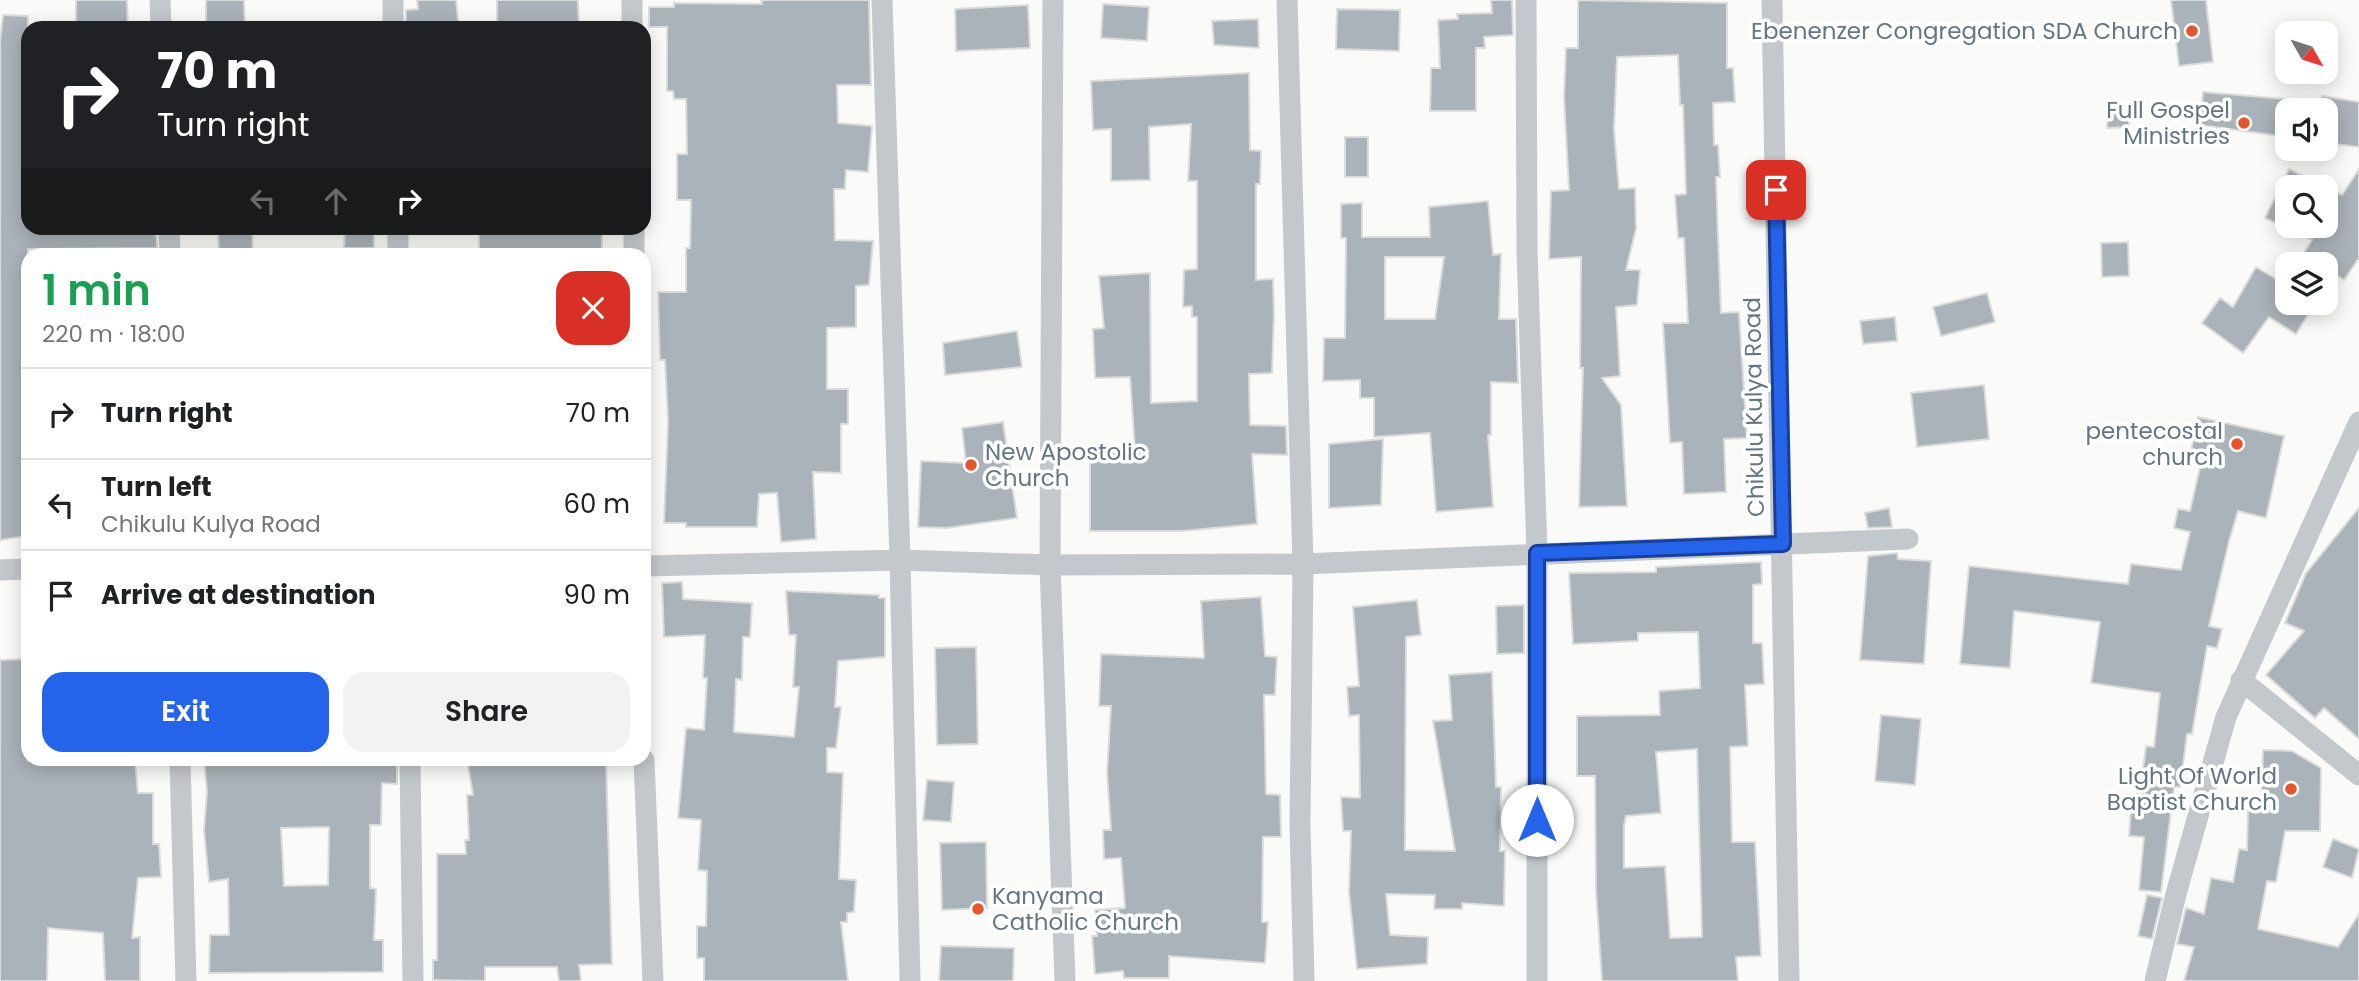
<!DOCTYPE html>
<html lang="en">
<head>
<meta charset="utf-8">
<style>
	:root { --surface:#fff; --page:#f2f2f2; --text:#202124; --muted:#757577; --line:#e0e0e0; --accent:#2563eb }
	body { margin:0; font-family:Poppins,sans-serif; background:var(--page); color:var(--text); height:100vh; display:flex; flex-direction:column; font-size:26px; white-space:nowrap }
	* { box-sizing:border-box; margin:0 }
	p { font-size:23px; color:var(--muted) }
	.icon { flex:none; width:38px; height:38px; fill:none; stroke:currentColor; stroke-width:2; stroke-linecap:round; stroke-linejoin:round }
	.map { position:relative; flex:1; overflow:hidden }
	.drawer { position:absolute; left:21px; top:248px; width:630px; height:518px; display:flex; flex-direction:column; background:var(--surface); border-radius:21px; box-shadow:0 4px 18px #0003 }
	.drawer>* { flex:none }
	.hud { position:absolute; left:21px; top:21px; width:630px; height:214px; border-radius:21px; box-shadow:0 4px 18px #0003; background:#202124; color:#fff; overflow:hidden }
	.needle { width:46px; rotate:129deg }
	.fabs { position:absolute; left:2275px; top:21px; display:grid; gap:14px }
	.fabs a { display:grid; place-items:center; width:63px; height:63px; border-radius:14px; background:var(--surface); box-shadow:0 4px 18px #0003; font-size:35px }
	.pin { position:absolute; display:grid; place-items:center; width:60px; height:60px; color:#fff; margin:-30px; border-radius:14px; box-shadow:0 4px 10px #0006 }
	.me { position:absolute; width:77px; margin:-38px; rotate:0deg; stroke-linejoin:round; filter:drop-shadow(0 0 5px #0008) }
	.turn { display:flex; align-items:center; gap:24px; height:147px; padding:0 21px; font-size:32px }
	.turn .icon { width:91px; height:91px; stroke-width:2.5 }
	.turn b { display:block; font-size:49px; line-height:60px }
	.lanes { display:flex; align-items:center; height:66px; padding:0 21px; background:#0003; justify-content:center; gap:35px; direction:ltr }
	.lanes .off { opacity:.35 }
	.round { display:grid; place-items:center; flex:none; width:74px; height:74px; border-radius:21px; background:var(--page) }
	.head { display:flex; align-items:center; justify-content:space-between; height:119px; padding:0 21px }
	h1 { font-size:42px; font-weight:600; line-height:52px; color:#1e9e55 }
	.action { display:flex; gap:14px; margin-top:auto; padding:14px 21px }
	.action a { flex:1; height:80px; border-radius:21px; background:var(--accent); color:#fff; font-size:28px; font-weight:600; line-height:80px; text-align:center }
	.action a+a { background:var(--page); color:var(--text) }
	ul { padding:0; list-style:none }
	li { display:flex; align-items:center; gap:21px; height:91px; padding:0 21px; border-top:2px solid var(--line) }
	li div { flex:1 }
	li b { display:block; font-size:26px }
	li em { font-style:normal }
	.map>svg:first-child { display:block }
	.building { fill:#aab3b9; stroke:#dcdcda; stroke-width:2; fill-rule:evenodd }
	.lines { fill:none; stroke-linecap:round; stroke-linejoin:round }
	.minor { stroke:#c3c8cc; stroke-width:21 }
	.route-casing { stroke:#184099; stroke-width:18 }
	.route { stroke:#2563eb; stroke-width:12 }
	.poi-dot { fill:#e4572e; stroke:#fff; stroke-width:2.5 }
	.labels { text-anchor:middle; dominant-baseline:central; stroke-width:7; stroke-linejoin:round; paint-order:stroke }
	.poi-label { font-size:23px; fill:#657683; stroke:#fff; text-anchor:end }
	.street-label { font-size:23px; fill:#657683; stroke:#fff }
</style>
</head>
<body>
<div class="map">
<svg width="2359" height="981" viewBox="0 0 2359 981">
	<rect width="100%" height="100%" fill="#fafaf8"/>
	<path class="building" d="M 76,0 L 127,0 L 128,28 L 76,28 Z
		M 206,0 L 244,0 L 245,28 L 206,28 Z
		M 417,0 L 456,0 L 459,28 L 406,28 L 406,10 L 418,9 Z
		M 497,0 L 578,0 L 579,28 L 497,28 Z
		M 761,0 L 869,0 L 871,85 L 837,85 L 838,123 L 872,126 L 868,172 L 846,170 L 845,189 L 834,189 L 835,240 L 873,241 L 869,285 L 856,286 L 856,327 L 827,328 L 827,389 L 848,389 L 848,424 L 841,424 L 841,473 L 813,472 L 816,539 L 781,542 L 777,493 L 759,494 L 757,527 L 686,527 L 686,523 L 664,523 L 668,422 L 665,360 L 660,360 L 658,292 L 686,292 L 686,248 L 690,248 L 691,200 L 677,200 L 677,154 L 687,154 L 686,99 L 674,99 L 673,91 L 667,91 L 667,27 L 649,27 L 649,7 L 674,7 L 674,3 L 762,4 Z
		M 1491,0 L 1512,0 L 1513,35 L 1484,37 L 1485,48 L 1476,48 L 1476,111 L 1430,111 L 1431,68 L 1440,68 L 1438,20 L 1458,19 L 1457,14 L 1492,13 Z
		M 1578,0 L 1727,3 L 1727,68 L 1733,68 L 1735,102 L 1713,103 L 1714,145 L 1718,145 L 1720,177 L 1716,177 L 1718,236 L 1721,313 L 1739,312 L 1747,438 L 1724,439 L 1726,492 L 1684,494 L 1682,442 L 1670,443 L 1663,323 L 1688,323 L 1684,238 L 1678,238 L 1675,195 L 1686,194 L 1683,105 L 1680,105 L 1678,55 L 1617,57 L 1614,129 L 1619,189 L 1635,188 L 1636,229 L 1626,270 L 1640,270 L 1637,305 L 1616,307 L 1620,376 L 1602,378 L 1621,405 L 1627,506 L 1579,507 L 1583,368 L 1580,368 L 1581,257 L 1549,259 L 1551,191 L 1569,190 L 1564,97 L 1566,48 L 1578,48 Z
		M 2171,0 L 2206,0 L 2213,62 L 2179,66 Z
		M 1103,4 L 1149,7 L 1147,41 L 1101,38 Z
		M 1028,5 L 1030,48 L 956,51 L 955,9 Z
		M 1337,9 L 1400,10 L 1399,51 L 1336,49 Z
		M 3,15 L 28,16 L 28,228 L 156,228 L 157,248 L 28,249 L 28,536 L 0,540 L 0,41 Z
		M 1258,19 L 1259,48 L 1214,45 L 1212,21 Z
		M 1249,73 L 1250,150 L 1261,151 L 1260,184 L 1256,184 L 1256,280 L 1273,279 L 1274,314 L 1272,373 L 1249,374 L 1250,425 L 1286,426 L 1287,455 L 1252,454 L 1257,524 L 1182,531 L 1090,531 L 1090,450 L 1135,450 L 1130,377 L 1095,378 L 1093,329 L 1104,328 L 1099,276 L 1150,273 L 1151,403 L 1197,401 L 1197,317 L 1192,317 L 1192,306 L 1183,307 L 1184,270 L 1197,269 L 1197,181 L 1188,181 L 1191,124 L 1149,127 L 1150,180 L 1111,181 L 1111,129 L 1093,130 L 1091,81 Z
		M 2203,92 L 2321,102 L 2322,96 L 2359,102 L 2359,147 L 2326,143 L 2326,110 L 2287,110 L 2287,137 L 2200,125 Z
		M 2108,107 L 2129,108 L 2129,127 L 2107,128 Z
		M 1345,137 L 1368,137 L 1368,177 L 1345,177 Z
		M 2289,169 L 2342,195 L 2359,169 L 2359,258 L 2344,280 L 2326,268 L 2326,264 L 2304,253 L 2312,240 L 2265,218 ZM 2287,187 L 2326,187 L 2326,226 L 2287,226 Z
		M 1488,201 L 1493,255 L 1501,254 L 1499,319 L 1516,319 L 1518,383 L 1491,382 L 1491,435 L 1488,435 L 1493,507 L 1436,512 L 1430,433 L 1374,437 L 1374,398 L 1360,398 L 1360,380 L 1323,381 L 1324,338 L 1345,338 L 1346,238 L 1341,238 L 1341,204 L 1362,203 L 1362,237 L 1430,237 L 1429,207 ZM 1385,257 L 1444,257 L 1435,319 L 1385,319 Z
		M 224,228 L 252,228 L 253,256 L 219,256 L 218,231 Z
		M 345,228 L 374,228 L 374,248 L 344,248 Z
		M 479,228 L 602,228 L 602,256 L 479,256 Z
		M 2128,242 L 2129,276 L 2102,277 L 2101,243 Z
		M 2256,267 L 2287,286 L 2287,303 L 2315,303 L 2296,334 L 2269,317 L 2243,353 L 2202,323 L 2220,298 L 2233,307 Z
		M 1987,293 L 1995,322 L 1941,336 L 1933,307 Z
		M 1895,317 L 1897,341 L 1863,344 L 1860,321 Z
		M 1017,331 L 1022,367 L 945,375 L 943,343 Z
		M 1984,385 L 1989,439 L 1917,447 L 1911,393 Z
		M 2198,417 L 2284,436 L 2266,518 L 2238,511 L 2229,541 L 2209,626 L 2222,629 L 2217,648 L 2207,646 L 2192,734 L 2187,734 L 2180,787 L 2174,787 L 2161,892 L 2139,890 L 2144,837 L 2129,836 L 2131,807 L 2136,808 L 2137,792 L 2140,792 L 2146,746 L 2154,747 L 2160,693 L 2091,683 L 2100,622 L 2014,611 L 2010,668 L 1960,664 L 1969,566 L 2128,584 L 2131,564 L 2181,570 L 2190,532 L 2174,528 L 2178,509 L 2190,511 L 2203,454 L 2191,451 Z
		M 1003,422 L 1017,518 L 947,528 L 918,527 L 921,461 L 966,463 L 962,428 Z
		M 1383,439 L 1381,505 L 1329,508 L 1329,444 Z
		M 1889,508 L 1892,527 L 1868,528 L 1865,513 Z
		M 2359,508 L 2359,739 L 2324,708 L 2315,718 L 2266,675 L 2304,631 L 2285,623 L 2306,573 Z
		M 1897,553 L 1898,559 L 1931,561 L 1924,664 L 1860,660 L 1868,556 Z
		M 1761,562 L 1762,584 L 1753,585 L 1753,643 L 1762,643 L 1764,684 L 1745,685 L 1748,746 L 1730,747 L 1732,842 L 1755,842 L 1761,956 L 1736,957 L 1738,981 L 1602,981 L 1596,891 L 1595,776 L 1577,776 L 1577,716 L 1660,715 L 1659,691 L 1700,688 L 1698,632 L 1638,633 L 1638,641 L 1573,644 L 1569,573 L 1656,572 L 1656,567 ZM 1697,749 L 1702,937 L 1670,938 L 1665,866 L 1624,868 L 1624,826 L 1626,816 L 1661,813 L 1656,752 Z
		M 682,582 L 683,599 L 752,603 L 750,637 L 743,637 L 742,680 L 736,679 L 734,732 L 794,737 L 799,687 L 793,687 L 796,635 L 789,635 L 786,591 L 879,595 L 879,598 L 885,598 L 885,657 L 838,661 L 835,707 L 841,707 L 836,748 L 827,748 L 827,772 L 843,773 L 839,879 L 856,880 L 854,912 L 847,913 L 847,922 L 841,922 L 848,981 L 704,981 L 704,958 L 697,958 L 697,926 L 706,926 L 707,871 L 698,870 L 701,820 L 678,818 L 686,728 L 704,730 L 707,678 L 703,678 L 705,635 L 664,637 L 662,583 Z
		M 1261,597 L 1265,656 L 1277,657 L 1275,695 L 1264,695 L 1266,794 L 1280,795 L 1281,837 L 1263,837 L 1262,922 L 1268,922 L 1265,963 L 1169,956 L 1169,978 L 1124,978 L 1123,971 L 1095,974 L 1092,936 L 1097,936 L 1095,910 L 1125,908 L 1121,858 L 1104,859 L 1103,830 L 1111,830 L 1107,772 L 1111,706 L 1099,706 L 1101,654 L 1204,658 L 1201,601 Z
		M 1417,600 L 1421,635 L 1406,637 L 1405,850 L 1455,851 L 1433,721 L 1452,720 L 1449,675 L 1492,672 L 1496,787 L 1501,787 L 1500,851 L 1505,851 L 1504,906 L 1462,903 L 1462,909 L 1434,909 L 1435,895 L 1386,894 L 1390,935 L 1428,937 L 1427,964 L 1357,969 L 1349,892 L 1351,831 L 1343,831 L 1341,797 L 1360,798 L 1359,715 L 1349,716 L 1347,687 L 1359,686 L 1353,607 Z
		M 1524,605 L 1524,653 L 1497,654 L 1496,606 Z
		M 976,647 L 978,744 L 937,745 L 935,648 Z
		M 28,659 L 28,761 L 135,760 L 138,793 L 153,793 L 153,844 L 159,844 L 161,877 L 138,878 L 132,938 L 140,937 L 140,981 L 105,981 L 103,933 L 48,928 L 47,981 L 0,981 L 0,660 Z
		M 1881,715 L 1921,719 L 1915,785 L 1875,781 Z
		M 2263,750 L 2292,751 L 2321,768 L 2320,831 L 2285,831 L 2276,882 L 2267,881 L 2258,929 L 2338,947 L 2359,914 L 2359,981 L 2184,981 L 2194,947 L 2177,944 L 2186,908 L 2204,914 L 2211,878 L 2233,882 L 2239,849 L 2247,850 L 2248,810 L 2261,810 Z
		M 204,760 L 397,760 L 397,784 L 382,783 L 381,825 L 370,825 L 370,888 L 376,889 L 374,940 L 383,940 L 383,972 L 209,973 L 210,935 L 229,935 L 228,879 L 209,882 L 204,830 L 207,792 ZM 329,827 L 328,885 L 284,886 L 281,828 Z
		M 467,760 L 606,760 L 612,964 L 579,965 L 581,981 L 559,981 L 557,967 L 485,967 L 485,981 L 433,980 L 433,960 L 437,960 L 437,854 L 466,854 L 465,840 L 469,840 L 467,795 L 473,795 Z
		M 927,780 L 954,782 L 951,822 L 923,820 Z
		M 2333,839 L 2359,849 L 2352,878 L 2323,867 Z
		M 986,842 L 987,908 L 942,910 L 940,843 Z
		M 2147,895 L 2162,898 L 2152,939 L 2138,936 Z
		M 941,946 L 1014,948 L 1013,981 L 939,981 Z"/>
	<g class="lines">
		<path class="minor" d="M 160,0 L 161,28
			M 393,0 L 393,28
			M 632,0 L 632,28
			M 882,0 L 900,560 L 910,981
			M 1053,0 L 1050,565 L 1065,981
			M 1287,0 L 1303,564 L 1300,824 L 1304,981
			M 1526,0 L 1527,251 L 1537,553 L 1537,981
			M 1772,0 L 1789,981
			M 169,228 L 170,256
			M 398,228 L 398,256
			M 634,228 L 634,256
			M 644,566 L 900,560 L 1050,565 L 1303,564 L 1908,539
			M 0,570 L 28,569
			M 2241,680 L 2359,775
			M 180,760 L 186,981
			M 410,760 L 413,981
			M 644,760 L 653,981
			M 2155,981 L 2176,894 L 2226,717 L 2359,422"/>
	</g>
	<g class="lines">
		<defs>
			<path id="route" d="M 1537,820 L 1537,553 L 1783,544 L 1776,190"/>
		</defs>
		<use href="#route" class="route-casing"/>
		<use href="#route" class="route"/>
	</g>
	<g class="poi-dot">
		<circle cx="2192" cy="31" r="7"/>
		<circle cx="2244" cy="123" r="7"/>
		<circle cx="2237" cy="444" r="7"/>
		<circle cx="971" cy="465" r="7"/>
		<circle cx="2291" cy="789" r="7"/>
		<circle cx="978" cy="909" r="7"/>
	</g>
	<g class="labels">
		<g class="poi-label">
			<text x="2178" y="31">Ebenenzer Congregation SDA Church</text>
			<text x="2230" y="110">Full Gospel<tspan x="2230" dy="26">Ministries</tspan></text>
			<text x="2223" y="431">pentecostal<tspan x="2223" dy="26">church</tspan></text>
			<text x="985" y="452" text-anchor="start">New Apostolic<tspan x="985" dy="26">Church</tspan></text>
			<text x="2277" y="776">Light Of World<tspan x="2277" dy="26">Baptist Church</tspan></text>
			<text x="992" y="896" text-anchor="start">Kanyama<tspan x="992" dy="26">Catholic Church</tspan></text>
		</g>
		<g class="street-label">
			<text transform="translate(1754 407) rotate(-91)">Chikulu Kulya Road</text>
		</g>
	</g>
</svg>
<div class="fabs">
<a><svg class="needle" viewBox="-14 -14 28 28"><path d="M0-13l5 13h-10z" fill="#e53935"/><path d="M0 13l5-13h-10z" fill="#757577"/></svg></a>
<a><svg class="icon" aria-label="sound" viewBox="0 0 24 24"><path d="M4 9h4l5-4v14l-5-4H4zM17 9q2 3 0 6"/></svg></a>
<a><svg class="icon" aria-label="search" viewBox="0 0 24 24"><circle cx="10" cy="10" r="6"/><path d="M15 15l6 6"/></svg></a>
<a><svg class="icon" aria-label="layers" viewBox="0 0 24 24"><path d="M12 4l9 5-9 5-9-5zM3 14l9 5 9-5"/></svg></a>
</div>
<div class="pin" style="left:1776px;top:190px;background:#d93025"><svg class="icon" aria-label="arrive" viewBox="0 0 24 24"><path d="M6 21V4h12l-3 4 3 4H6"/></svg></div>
<svg class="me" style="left:1537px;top:820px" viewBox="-20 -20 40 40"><circle r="19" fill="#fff"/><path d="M0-13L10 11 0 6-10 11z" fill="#2563eb"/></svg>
<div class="hud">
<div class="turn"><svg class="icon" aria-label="right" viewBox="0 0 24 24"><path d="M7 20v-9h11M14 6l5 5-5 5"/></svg><div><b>70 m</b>Turn right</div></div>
<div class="lanes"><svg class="icon off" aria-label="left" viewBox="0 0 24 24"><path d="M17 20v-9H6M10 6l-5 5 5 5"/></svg><svg class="icon off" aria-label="ahead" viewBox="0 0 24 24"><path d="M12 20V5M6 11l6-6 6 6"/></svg><svg class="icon" aria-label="right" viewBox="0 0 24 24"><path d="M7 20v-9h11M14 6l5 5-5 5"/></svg></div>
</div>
<section class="drawer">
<div class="head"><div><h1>1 min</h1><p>220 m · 18:00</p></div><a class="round" style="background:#d93025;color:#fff"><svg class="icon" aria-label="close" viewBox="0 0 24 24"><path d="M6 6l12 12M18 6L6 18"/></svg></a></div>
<ul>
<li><svg class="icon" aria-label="right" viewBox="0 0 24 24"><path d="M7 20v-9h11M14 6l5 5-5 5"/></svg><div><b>Turn right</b></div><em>70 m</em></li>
<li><svg class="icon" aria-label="left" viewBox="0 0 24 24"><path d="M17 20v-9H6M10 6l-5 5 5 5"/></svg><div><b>Turn left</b><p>Chikulu Kulya Road</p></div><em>60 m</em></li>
<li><svg class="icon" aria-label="arrive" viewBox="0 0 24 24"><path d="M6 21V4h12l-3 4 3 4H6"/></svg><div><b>Arrive at destination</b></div><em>90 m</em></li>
</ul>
<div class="action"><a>Exit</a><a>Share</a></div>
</section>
</div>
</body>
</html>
